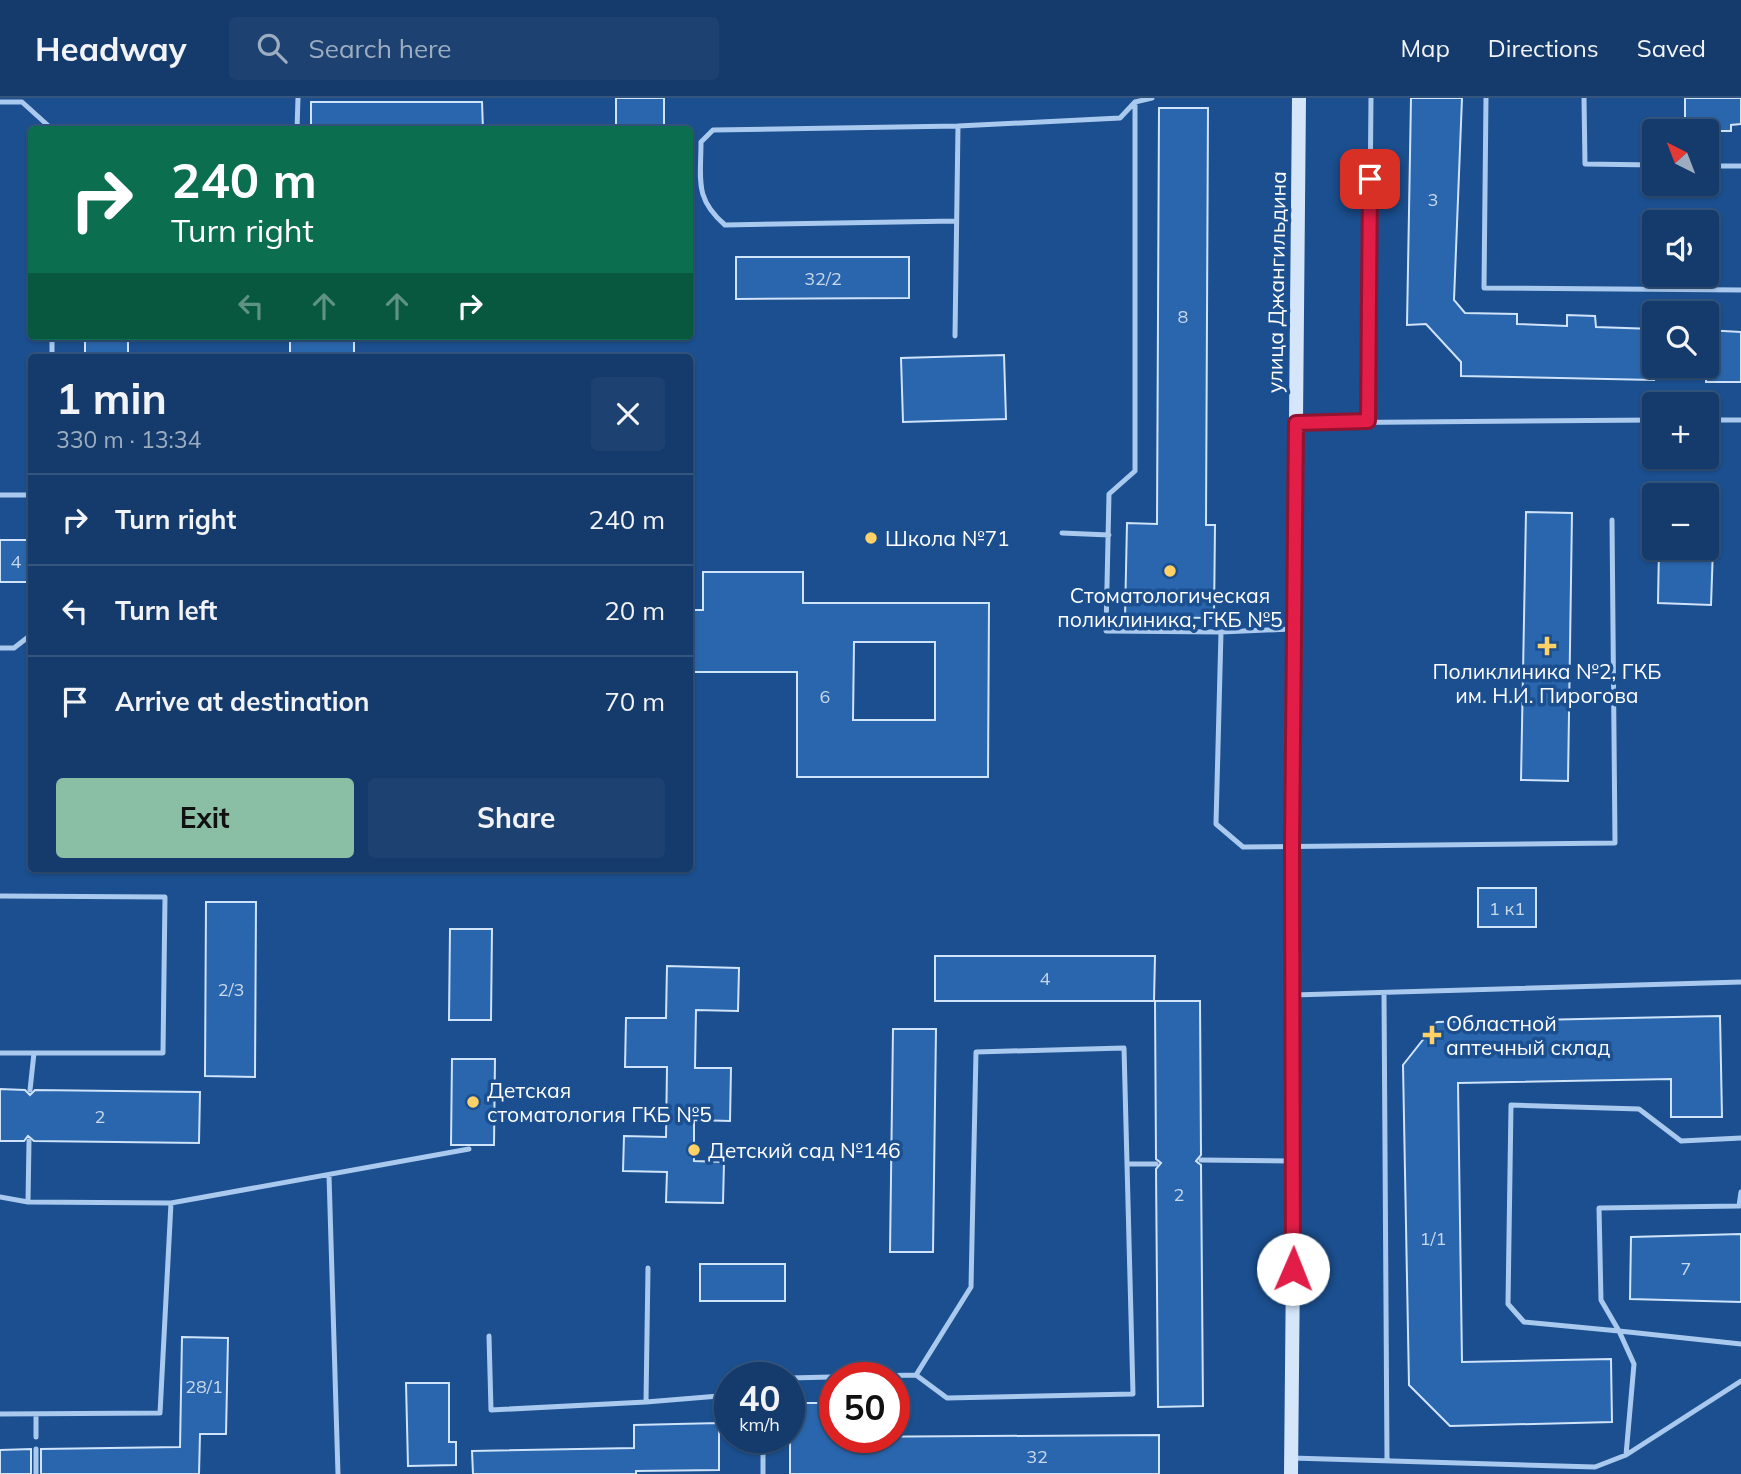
<!DOCTYPE html>
<html lang="en">
<head>
<meta charset="utf-8">
<style>
	:root { --surface:#143b6b; --page:#1d4271; --text:#f1f3f6; --muted:#9dadc1; --line:#33557e; --accent:#8abfa5 }
	body { margin:0; font-family:Mulish,sans-serif; background:var(--page); color:var(--text); height:100vh; display:flex; flex-direction:column; font-size:26px; white-space:nowrap }
	* { box-sizing:border-box; margin:0 }
	p { font-size:23px; color:var(--muted) }
	.icon { flex:none; width:38px; height:38px; fill:none; stroke:currentColor; stroke-width:2; stroke-linecap:round; stroke-linejoin:round }
	.map { position:relative; flex:1; overflow:hidden }
	.panel { position:absolute; left:28px; top:256px; width:665px; height:518px; display:flex; flex-direction:column; background:var(--surface); border-radius:7px; box-shadow:0 2px 5px #0004,0 0 0 2px var(--line) }
	.panel>* { flex:none }
	.hud { position:absolute; left:28px; top:28px; width:665px; height:214px; border-radius:7px; box-shadow:0 2px 5px #0004,0 0 0 2px var(--line); background:#0b6e4f; color:#fff; overflow:hidden }
	.needle { width:46px; rotate:318deg }
	.tools { position:absolute; left:1642px; top:21px; display:grid; gap:14px }
	.tools a { display:grid; place-items:center; width:77px; height:77px; border-radius:7px; background:var(--surface); box-shadow:0 2px 5px #0004,0 0 0 2px var(--line); font-size:35px }
	.speed { position:absolute; left:714px; top:1264px; display:flex; gap:14px; font-size:35px; font-weight:700; text-align:center }
	.speed>* { display:grid; place-content:center; width:91px; height:91px; border-radius:50%; background:var(--surface); box-shadow:0 2px 5px #0004,0 0 0 2px var(--line); line-height:1 }
	.speed small { font-size:18px; font-weight:400 }
	.speed .limit { border:10px solid #d22; background:#fff; color:#111 }
	.pin { position:absolute; display:grid; place-items:center; width:60px; height:60px; color:#fff; margin:-30px; border-radius:14px; box-shadow:0 4px 10px #0006 }
	.me { position:absolute; width:77px; margin:-38px; rotate:1deg; stroke-linejoin:round; filter:drop-shadow(0 0 5px #0008) }
	.turn { display:flex; align-items:center; gap:24px; height:147px; padding:0 28px; font-size:32px }
	.turn .icon { width:91px; height:91px; stroke-width:2.5 }
	.turn b { display:block; font-size:49px; line-height:60px }
	.lanes { display:flex; align-items:center; height:66px; padding:0 28px; background:#0003; justify-content:center; gap:35px; direction:ltr }
	.lanes .off { opacity:.35 }
	.round { display:grid; place-items:center; flex:none; width:74px; height:74px; border-radius:7px; background:var(--page) }
	.overview { display:flex; align-items:center; justify-content:space-between; height:119px; padding:0 28px }
	h1 { font-size:42px; font-weight:700; line-height:52px }
	.primary-button { display:flex; gap:14px; margin-top:auto; padding:14px 28px }
	.primary-button a { flex:1; height:80px; border-radius:7px; background:var(--accent); color:#111; font-size:28px; font-weight:700; line-height:80px; text-align:center }
	.primary-button a+a { background:var(--page); color:var(--text) }
	ul { padding:0; list-style:none }
	li { display:flex; align-items:center; gap:21px; height:91px; padding:0 28px; border-top:2px solid var(--line) }
	li div { flex:1 }
	li b { display:block; font-size:26px }
	li em { font-style:normal }
	header { display:flex; align-items:center; gap:42px; box-sizing:border-box; height:98px; padding:0 35px; background:var(--surface); border-bottom:2px solid var(--line) }
	header strong { font-size:33px }
	nav { display:flex; gap:38px; margin-inline-start:auto; font-size:24px }
	.search { width:490px; height:63px; background:var(--page); display:flex; align-items:center; gap:18px; box-sizing:border-box; padding:0 24px; border-radius:7px; color:var(--muted); font-size:26px }
	.map>svg:first-child { display:block }
	.building { fill:#2a66ad; stroke:#cfe3fa; stroke-width:2; fill-rule:evenodd }
	.lines { fill:none; stroke-linecap:round; stroke-linejoin:round }
	.service { stroke:#a9c9ee; stroke-width:5 }
	.secondary { stroke:#d6e6fa; stroke-width:14 }
	.route-casing { stroke:#92132f; stroke-width:18 }
	.route { stroke:#e11d48; stroke-width:12 }
	.poi-dot { fill:#ffd166; stroke:#1b4f8f; stroke-width:2.5 }
	.labels { text-anchor:middle; dominant-baseline:central; stroke-width:7; stroke-linejoin:round; paint-order:stroke }
	.number-label { font-size:18px; fill:#cad9ea }
	.street-label { font-size:21px; fill:#fff; stroke:#1b4f8f }
	.poi-label { font-size:21px; fill:#fff; stroke:#1b4f8f; text-anchor:start }
</style>
</head>
<body>
<header>
<strong>Headway</strong>
<div class="search"><svg class="icon" aria-label="search" viewBox="0 0 24 24"><circle cx="10" cy="10" r="6"/><path d="M15 15l6 6"/></svg>Search here</div>
<nav><a>Map</a><a>Directions</a><a>Saved</a></nav>
</header>
<div class="map">
<svg width="1741" height="1376" viewBox="0 0 1741 1376">
	<rect width="100%" height="100%" fill="#1b4f8f"/>
	<path class="building" d="M 616,0 L 664,0 L 664,32 L 616,32 Z
		M 1411,0 L 1462,0 L 1454,202 L 1465,215 L 1517,216 L 1517,226 L 1567,228 L 1567,217 L 1595,218 L 1596,229 L 1654,231 L 1654,282 L 1461,278 L 1461,264 L 1426,226 L 1407,227 Z
		M 1685,0 L 1741,0 L 1741,26 L 1731,27 L 1731,33 L 1690,33 L 1691,23 L 1685,23 Z
		M 311,4 L 482,4 L 483,32 L 311,32 Z
		M 1159,10 L 1208,10 L 1206,427 L 1215,427 L 1214,520 L 1125,519 L 1127,425 L 1157,426 Z
		M 736,159 L 909,159 L 909,200 L 736,201 Z
		M 1706,232 L 1741,234 L 1741,284 L 1706,284 Z
		M 85,238 L 128,238 L 128,259 L 85,259 Z
		M 290,238 L 354,238 L 354,259 L 290,259 Z
		M 1004,257 L 1006,321 L 903,324 L 901,260 Z
		M 1526,414 L 1572,415 L 1568,683 L 1521,682 Z
		M 0,442 L 32,442 L 32,484 L 0,484 Z
		M 1659,450 L 1713,450 L 1711,507 L 1658,505 Z
		M 703,474 L 803,474 L 803,505 L 989,505 L 988,679 L 797,679 L 797,574 L 693,574 L 693,559 L 690,559 L 690,512 L 703,512 ZM 854,544 L 935,544 L 935,622 L 853,622 Z
		M 1478,790 L 1536,790 L 1536,829 L 1478,829 Z
		M 206,804 L 256,804 L 255,979 L 205,978 Z
		M 450,831 L 492,831 L 491,922 L 449,922 Z
		M 935,858 L 1155,858 L 1154,903 L 935,903 Z
		M 667,868 L 739,870 L 738,913 L 696,912 L 695,970 L 731,970 L 730,1023 L 694,1022 L 694,1063 L 724,1064 L 723,1105 L 666,1104 L 667,1074 L 623,1073 L 624,1038 L 666,1039 L 667,969 L 625,969 L 626,920 L 666,920 Z
		M 1155,903 L 1200,903 L 1201,1057 L 1196,1063 L 1201,1067 L 1203,1308 L 1158,1309 L 1156,1071 L 1161,1065 L 1156,1061 Z
		M 1720,918 L 1722,1019 L 1671,1019 L 1671,981 L 1458,985 L 1462,1264 L 1611,1261 L 1612,1324 L 1450,1328 L 1409,1287 L 1403,967 L 1437,924 Z
		M 893,931 L 936,931 L 933,1154 L 890,1154 Z
		M 452,961 L 495,961 L 494,1047 L 451,1047 Z
		M 0,991 L 25,992 L 30,997 L 35,992 L 200,994 L 199,1045 L 34,1043 L 28,1038 L 24,1043 L 0,1043 Z
		M 1741,1136 L 1741,1204 L 1630,1201 L 1631,1139 Z
		M 700,1166 L 785,1166 L 785,1203 L 700,1203 Z
		M 182,1239 L 228,1240 L 226,1336 L 200,1336 L 199,1376 L 41,1376 L 41,1351 L 180,1349 Z
		M 406,1285 L 449,1285 L 449,1344 L 456,1344 L 456,1367 L 408,1368 Z
		M 790,1305 L 835,1305 L 835,1339 L 1159,1337 L 1159,1376 L 790,1376 Z
		M 719,1325 L 719,1372 L 636,1373 L 636,1376 L 473,1376 L 472,1353 L 634,1350 L 634,1327 Z
		M 31,1351 L 31,1376 L 0,1376 L 0,1352 Z"/>
	<g class="lines">
		<path class="service" d="M 1486,0 L 1484,190 L 1741,192
			M 1584,0 L 1585,66 L 1654,67
			M 0,4 L 22,4 L 53,32
			M 1135,4 L 1135,373 L 1109,396 L 1106,533 L 1221,534 L 1291,531
			M 958,28 L 1120,20 L 1135,4 L 1152,0
			M 297,32 L 298,0
			M 1706,68 L 1741,68
			M 955,238 L 958,28 L 713,32 L 701,44 C 701,82 694,100 725,127 L 956,123
			M 52,259 L 52,238
			M 1706,322 L 1741,322
			M 1368,323 L 1371,0
			M 1296,325 L 1654,322
			M 0,397 L 32,397
			M 1062,435 L 1109,437
			M 1221,534 L 1216,726 L 1243,749 L 1615,745 L 1612,422
			M 0,550 L 14,550 L 32,536
			M 0,798 L 165,799 L 163,955 L 0,955
			M 1384,895 L 1387,1362
			M 1293,897 L 1741,884
			M 30,992 L 34,955
			M 1201,1062 L 1292,1063
			M 1128,1066 L 1156,1066
			M 329,1077 L 338,1376
			M 1741,1094 L 1739,1108 L 1599,1110 L 1601,1202 L 1619,1233 L 1741,1246
			M 0,1099 L 28,1104 L 171,1105 L 469,1051
			M 28,1104 L 29,1043
			M 489,1238 L 491,1312 L 646,1304 L 719,1298 L 730,1294
			M 789,1280 L 916,1277 L 947,1300 L 1133,1296 L 1124,950 L 976,954 L 971,1189 L 916,1277
			M 646,1304 L 648,1170
			M 0,1316 L 160,1315 L 171,1105
			M 36,1316 L 36,1339
			M 763,1339 L 763,1376
			M 36,1351 L 36,1376
			M 1626,1357 L 1741,1283
			M 1292,1360 L 1595,1369 L 1626,1357 L 1634,1266 L 1619,1233 L 1524,1224 L 1508,1206 L 1511,1007 L 1639,1011 L 1681,1043 L 1741,1040"/>
		<path class="secondary" d="M 1291,1376 L 1294,1063 L 1292,750 L 1299,0"/>
	</g>
	<g class="lines">
		<defs>
			<path id="route" d="M 1293,1171 L 1292,750 L 1296,325 L 1368,323 L 1370,81"/>
		</defs>
		<use href="#route" class="route-casing"/>
		<use href="#route" class="route"/>
	</g>
	<g class="poi-dot">
		<circle cx="871" cy="440" r="7"/>
		<circle cx="1170" cy="473" r="7"/>
		<path d="M1543.5 537.5h7v7h7v7h-7v7h-7v-7h-7v-7h7z"/>
		<path d="M1428.5 926.5h7v7h7v7h-7v7h-7v-7h-7v-7h7z"/>
		<circle cx="473" cy="1004" r="7"/>
		<circle cx="694" cy="1052" r="7"/>
	</g>
	<g class="labels">
		<g class="number-label">
			<text x="1433" y="101">3</text>
			<text x="823" y="180">32/2</text>
			<text x="1183" y="218">8</text>
			<text x="16" y="463">4</text>
			<text x="825" y="598">6</text>
			<text x="1507" y="810">1 к1</text>
			<text x="1045" y="880">4</text>
			<text x="231" y="891">2/3</text>
			<text x="100" y="1018">2</text>
			<text x="1179" y="1096">2</text>
			<text x="1433" y="1140">1/1</text>
			<text x="1686" y="1170">7</text>
			<text x="204" y="1288">28/1</text>
			<text x="1037" y="1358">32</text>
		</g>
		<g class="street-label">
			<text transform="translate(1276 184) rotate(-89)">улица Джангильдина</text>
		</g>
		<g class="poi-label">
			<text x="885" y="440">Школа №71</text>
			<text x="1170" y="497" text-anchor="middle">Стоматологическая<tspan x="1170" dy="24">поликлиника, ГКБ №5</tspan></text>
			<text x="1547" y="573" text-anchor="middle">Поликлиника №2, ГКБ<tspan x="1547" dy="24">им. Н.И. Пирогова</tspan></text>
			<text x="1446" y="925">Областной<tspan x="1446" dy="24">аптечный склад</tspan></text>
			<text x="487" y="992">Детская<tspan x="487" dy="24">стоматология ГКБ №5</tspan></text>
			<text x="708" y="1052">Детский сад №146</text>
		</g>
	</g>
</svg>
<div class="tools">
<a><svg class="needle" viewBox="-14 -14 28 28"><path d="M0-13l5 13h-10z" fill="#e53935"/><path d="M0 13l5-13h-10z" fill="#9dadc1"/></svg></a>
<a><svg class="icon" aria-label="sound" viewBox="0 0 24 24"><path d="M4 9h4l5-4v14l-5-4H4zM17 9q2 3 0 6"/></svg></a>
<a><svg class="icon" aria-label="search" viewBox="0 0 24 24"><circle cx="10" cy="10" r="6"/><path d="M15 15l6 6"/></svg></a>
<a>+</a>
<a>−</a>
</div>
<div class="speed"><div>40<small>km/h</small></div><div class="limit">50</div></div>
<div class="pin" style="left:1370px;top:81px;background:#d93025"><svg class="icon" aria-label="arrive" viewBox="0 0 24 24"><path d="M6 21V4h12l-3 4 3 4H6"/></svg></div>
<svg class="me" style="left:1293px;top:1171px" viewBox="-20 -20 40 40"><circle r="19" fill="#fff"/><path d="M0-13L10 11 0 6-10 11z" fill="#e11d48"/></svg>
<div class="hud">
<div class="turn"><svg class="icon" aria-label="right" viewBox="0 0 24 24"><path d="M7 20v-9h11M14 6l5 5-5 5"/></svg><div><b>240 m</b>Turn right</div></div>
<div class="lanes"><svg class="icon off" aria-label="left" viewBox="0 0 24 24"><path d="M17 20v-9H6M10 6l-5 5 5 5"/></svg><svg class="icon off" aria-label="ahead" viewBox="0 0 24 24"><path d="M12 20V5M6 11l6-6 6 6"/></svg><svg class="icon off" aria-label="ahead" viewBox="0 0 24 24"><path d="M12 20V5M6 11l6-6 6 6"/></svg><svg class="icon" aria-label="right" viewBox="0 0 24 24"><path d="M7 20v-9h11M14 6l5 5-5 5"/></svg></div>
</div>
<section class="panel">
<div class="overview"><div><h1>1 min</h1><p>330 m · 13:34</p></div><a class="round"><svg class="icon" aria-label="close" viewBox="0 0 24 24"><path d="M6 6l12 12M18 6L6 18"/></svg></a></div>
<ul>
<li><svg class="icon" aria-label="right" viewBox="0 0 24 24"><path d="M7 20v-9h11M14 6l5 5-5 5"/></svg><div><b>Turn right</b></div><em>240 m</em></li>
<li><svg class="icon" aria-label="left" viewBox="0 0 24 24"><path d="M17 20v-9H6M10 6l-5 5 5 5"/></svg><div><b>Turn left</b></div><em>20 m</em></li>
<li><svg class="icon" aria-label="arrive" viewBox="0 0 24 24"><path d="M6 21V4h12l-3 4 3 4H6"/></svg><div><b>Arrive at destination</b></div><em>70 m</em></li>
</ul>
<div class="primary-button"><a>Exit</a><a>Share</a></div>
</section>
</div>
</body>
</html>
